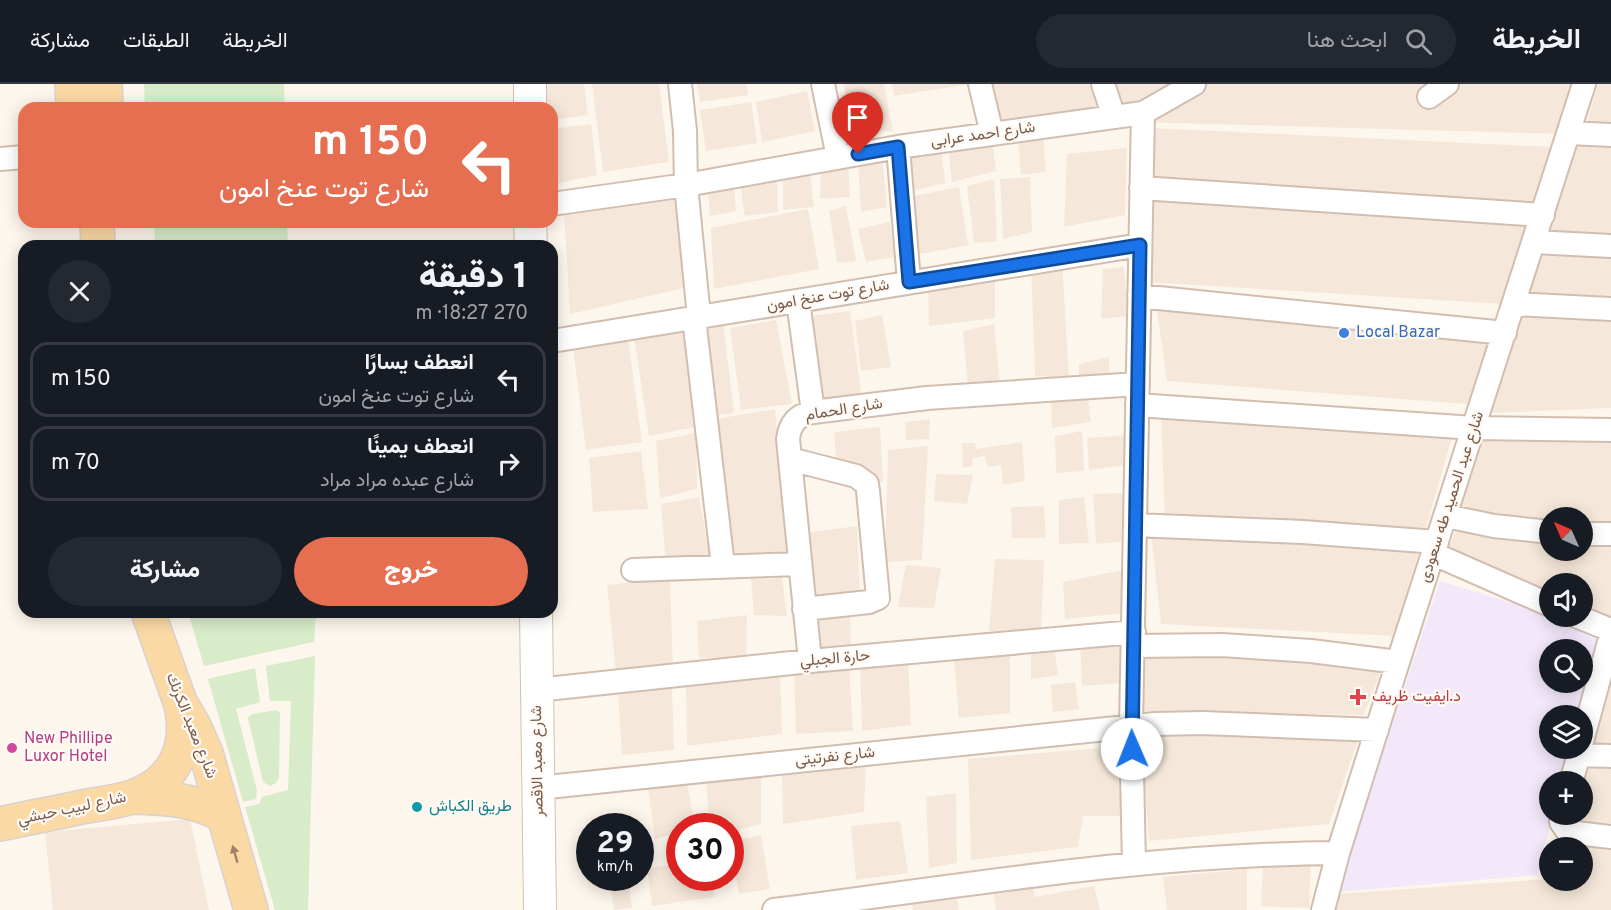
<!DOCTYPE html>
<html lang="ar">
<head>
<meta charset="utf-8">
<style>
	:root { --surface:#171b24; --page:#242831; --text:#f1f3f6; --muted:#9ea1a6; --line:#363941; --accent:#e76f51 }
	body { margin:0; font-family:Overpass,Vazirmatn,sans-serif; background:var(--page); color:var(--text); direction:rtl; height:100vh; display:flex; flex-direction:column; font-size:22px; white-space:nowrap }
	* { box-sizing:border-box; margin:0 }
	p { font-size:20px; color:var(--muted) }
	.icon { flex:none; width:33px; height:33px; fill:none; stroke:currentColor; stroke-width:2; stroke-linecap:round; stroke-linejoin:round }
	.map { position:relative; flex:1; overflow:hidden; direction:ltr }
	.sheet { position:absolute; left:18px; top:156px; width:540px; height:378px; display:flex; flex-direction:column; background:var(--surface); border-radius:18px; box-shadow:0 3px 15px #0003; direction:rtl }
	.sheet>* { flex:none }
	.guide { position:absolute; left:18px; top:18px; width:540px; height:126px; border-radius:18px; box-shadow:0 3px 15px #0003; direction:rtl; background:#e76f51; color:#fff; overflow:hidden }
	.needle { width:39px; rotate:315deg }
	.tools { position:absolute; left:1539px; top:423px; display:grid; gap:12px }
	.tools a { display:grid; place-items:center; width:54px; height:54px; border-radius:50%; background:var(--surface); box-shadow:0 3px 15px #0003; font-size:30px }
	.speed { position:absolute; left:576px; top:729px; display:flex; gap:12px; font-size:30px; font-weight:700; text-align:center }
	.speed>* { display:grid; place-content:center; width:78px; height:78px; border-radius:50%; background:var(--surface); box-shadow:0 3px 15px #0003; line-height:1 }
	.speed small { font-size:15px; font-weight:400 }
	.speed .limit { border:9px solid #d22; background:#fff; color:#111 }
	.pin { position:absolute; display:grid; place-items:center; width:51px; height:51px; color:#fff; margin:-62px -26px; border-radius:50% 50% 50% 0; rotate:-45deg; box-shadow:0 0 6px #0007 }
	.pin .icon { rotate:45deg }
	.me { position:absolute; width:66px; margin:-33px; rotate:359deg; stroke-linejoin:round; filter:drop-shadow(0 0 4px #0008) }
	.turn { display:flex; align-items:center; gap:21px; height:126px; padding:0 30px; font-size:27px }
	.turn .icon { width:78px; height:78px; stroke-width:2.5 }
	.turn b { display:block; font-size:42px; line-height:51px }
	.round { display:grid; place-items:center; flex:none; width:63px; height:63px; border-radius:32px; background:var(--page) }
	.overview { display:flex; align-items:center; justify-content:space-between; height:102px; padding:0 30px }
	h1 { font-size:36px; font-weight:800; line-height:45px }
	.primary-button { display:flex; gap:12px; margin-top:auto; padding:12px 30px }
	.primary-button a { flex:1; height:69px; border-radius:36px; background:var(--accent); color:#fff; font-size:24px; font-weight:800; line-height:69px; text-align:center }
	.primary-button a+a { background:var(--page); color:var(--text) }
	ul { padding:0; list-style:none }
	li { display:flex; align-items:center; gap:18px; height:75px; margin:0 12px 9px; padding:0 18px; border:3px solid var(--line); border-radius:18px }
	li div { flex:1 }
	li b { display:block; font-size:22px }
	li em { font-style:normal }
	header { display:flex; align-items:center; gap:36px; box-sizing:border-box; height:84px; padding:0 30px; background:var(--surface); border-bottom:2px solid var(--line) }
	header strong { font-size:28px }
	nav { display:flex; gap:33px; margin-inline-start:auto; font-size:21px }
	.search { width:420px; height:54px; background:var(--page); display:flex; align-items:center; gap:15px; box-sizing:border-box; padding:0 21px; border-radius:33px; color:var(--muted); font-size:22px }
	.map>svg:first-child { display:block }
	.residential { fill:#f5e8da }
	.education { fill:#f3e8fa; fill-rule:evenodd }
	.green { fill:#d8ecc9 }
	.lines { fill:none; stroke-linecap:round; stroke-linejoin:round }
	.minor-casing { stroke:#d1beb0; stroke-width:26 }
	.secondary-casing { stroke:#d6c0b0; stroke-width:34 }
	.primary-casing { stroke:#dad1cd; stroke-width:36 }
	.minor { stroke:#fff; stroke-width:22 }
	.secondary { stroke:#fff; stroke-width:32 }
	.primary { stroke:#fbd9a5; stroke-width:33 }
	.oneway { fill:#a18267 }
	.route-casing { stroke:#114b97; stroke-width:15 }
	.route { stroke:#1a73e8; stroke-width:10 }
	.shop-dot { fill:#3f7fe0; stroke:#fffaf3; stroke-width:2 }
	.health-dot { fill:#e0444e; stroke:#fffaf3; stroke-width:2 }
	.hotel-dot { fill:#d1479c; stroke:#fffaf3; stroke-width:2 }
	.culture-dot { fill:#0f9aa8; stroke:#fffaf3; stroke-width:2 }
	.labels { text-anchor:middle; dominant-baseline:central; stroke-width:4.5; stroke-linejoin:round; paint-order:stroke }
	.street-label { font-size:16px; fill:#7a5c4d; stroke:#fffaf3 }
	.shop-label { font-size:16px; fill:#366cbe; stroke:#fffaf3; text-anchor:start }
	.health-label { font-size:16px; fill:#be3a42; stroke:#fffaf3; text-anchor:start }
	.hotel-label { font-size:16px; fill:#b23c85; stroke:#fffaf3; text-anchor:start }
	.culture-label { font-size:16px; fill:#0d838f; stroke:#fffaf3; text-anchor:start }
</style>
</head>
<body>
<header>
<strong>الخريطة</strong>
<div class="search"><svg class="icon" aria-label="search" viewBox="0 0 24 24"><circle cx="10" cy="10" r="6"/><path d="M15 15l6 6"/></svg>ابحث هنا</div>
<nav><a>الخريطة</a><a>الطبقات</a><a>مشاركة</a></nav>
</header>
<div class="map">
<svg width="1611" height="826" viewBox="0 0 1611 826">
	<rect width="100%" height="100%" fill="#fdf6ec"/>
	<path class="residential" d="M 551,0 L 584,0 L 588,31 L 552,36 L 552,24 L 544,24 L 540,2 Z
		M 592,0 L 659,0 L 669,78 L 603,88 Z
		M 697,0 L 746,0 L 748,11 L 700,18 Z
		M 844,0 L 884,0 L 893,47 L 852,47 Z
		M 892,0 L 964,0 L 964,1 L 894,12 Z
		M 985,0 L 1579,0 L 1564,50 L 1135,38 L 997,53 Z
		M 1598,0 L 1611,0 L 1611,40 L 1587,39 Z
		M 807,7 L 815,47 L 762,58 L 756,18 Z
		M 751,18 L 757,59 L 706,67 L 700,26 Z
		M 591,40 L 597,91 L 555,100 L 552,81 L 552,45 Z
		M 1152,44 L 1555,63 L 1535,123 L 1150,98 Z
		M 1043,49 L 1046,88 L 1021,91 L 1018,54 Z
		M 992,53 L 996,87 L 952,98 L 948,61 Z
		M 941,59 L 945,99 L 905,109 L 902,67 Z
		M 1576,59 L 1611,59 L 1611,151 L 1548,149 Z
		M 1127,64 L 1125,131 L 1064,143 L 1067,70 Z
		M 882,74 L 887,123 L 861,128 L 858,76 Z
		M 848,79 L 850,113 L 820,115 L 821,84 Z
		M 810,88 L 814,123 L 783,126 L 783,92 Z
		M 1030,93 L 1032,148 L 1003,155 L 1000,95 Z
		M 777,94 L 778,128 L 745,132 L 740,100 Z
		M 994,95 L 997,157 L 974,159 L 967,102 Z
		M 734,100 L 736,127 L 710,132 L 708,105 Z
		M 959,103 L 968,161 L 909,172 L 904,114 Z
		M 683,111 L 693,202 L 570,230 L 564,126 Z
		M 1150,116 L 1534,139 L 1501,220 L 1148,198 Z
		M 846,122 L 856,177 L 837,179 L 829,127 Z
		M 808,125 L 819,185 L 714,205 L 711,144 Z
		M 890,138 L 894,173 L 866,178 L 858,145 Z
		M 1545,163 L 1611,165 L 1611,218 L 1525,215 Z
		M 1062,177 L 1069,294 L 1035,292 L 1031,180 Z
		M 1124,183 L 1128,232 L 1101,235 L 1103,185 Z
		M 995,193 L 995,234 L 929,242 L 928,205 Z
		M 1156,220 L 1494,252 L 1467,320 L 1167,297 Z
		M 1526,225 L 1611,229 L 1611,324 L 1490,329 Z
		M 850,227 L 862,314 L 819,316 L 810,232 Z
		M 882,231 L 891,283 L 861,287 L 855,237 Z
		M 776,236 L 792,320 L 741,326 L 730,244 Z
		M 723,238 L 734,329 L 713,332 L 699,243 Z
		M 994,240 L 1001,310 L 969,314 L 963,247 Z
		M 685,245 L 694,343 L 649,352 L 634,253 Z
		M 628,254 L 642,358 L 586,366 L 573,264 Z
		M 1109,273 L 1109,293 L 1079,298 L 1079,280 Z
		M 1087,308 L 1091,338 L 1052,344 L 1051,316 Z
		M 775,325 L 788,472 L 727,478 L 716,335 Z
		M 930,335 L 929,355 L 906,356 L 905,338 Z
		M 1161,335 L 1453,349 L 1426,444 L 1165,434 Z
		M 1485,340 L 1611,342 L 1611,441 L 1583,439 L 1582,434 L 1550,434 L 1549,436 L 1460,429 Z
		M 880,343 L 883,398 L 837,385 L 834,348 Z
		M 1082,347 L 1084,387 L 1056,389 L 1055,352 Z
		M 696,349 L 697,405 L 660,414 L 656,357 Z
		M 1127,351 L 1126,381 L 1089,386 L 1087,354 Z
		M 1022,358 L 1025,397 L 1003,401 L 1001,381 L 988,383 L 984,372 L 973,374 L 972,382 L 963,384 L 962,359 L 975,359 L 976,365 Z
		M 928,362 L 922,476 L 885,478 L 888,366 Z
		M 641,367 L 648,425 L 593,428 L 589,374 Z
		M 936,390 L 973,391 L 967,420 L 934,417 Z
		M 1124,409 L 1127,457 L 1096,460 L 1093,410 Z
		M 699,413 L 711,479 L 666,482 L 661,420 Z
		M 1084,413 L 1089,459 L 1059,460 L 1059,416 Z
		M 1044,422 L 1046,454 L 1012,454 L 1011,423 Z
		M 857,442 L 860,510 L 808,514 L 804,449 Z
		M 1458,442 L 1549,452 L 1550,466 L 1582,466 L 1583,454 L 1611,456 L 1611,540 L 1583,528 L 1582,500 L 1550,500 L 1549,513 L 1446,469 Z
		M 1151,451 L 1420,464 L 1394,552 L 1161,540 Z
		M 995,475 L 1044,476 L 1041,545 L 989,547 Z
		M 906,481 L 941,484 L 934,524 L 898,523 Z
		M 1128,485 L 1126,529 L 1065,535 L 1063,498 Z
		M 670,494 L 673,585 L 616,590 L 607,501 Z
		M 782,494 L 787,532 L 754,531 L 751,495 Z
		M 850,529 L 851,561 L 811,568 L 809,538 Z
		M 747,531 L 746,573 L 699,574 L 697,537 Z
		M 1125,552 L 1122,599 L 1082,602 L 1080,557 Z
		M 1054,560 L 1058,591 L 1031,595 L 1031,565 Z
		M 1147,565 L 1383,582 L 1364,631 L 1141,627 Z
		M 1010,567 L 1010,629 L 959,634 L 954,574 Z
		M 908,573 L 911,641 L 862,647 L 860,579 Z
		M 849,579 L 853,647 L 796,650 L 794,587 Z
		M 1611,583 L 1611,663 L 1589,662 Z
		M 780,585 L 782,650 L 687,662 L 686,602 Z
		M 1075,598 L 1079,625 L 1053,628 L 1051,601 Z
		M 672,601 L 674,666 L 622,671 L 618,607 Z
		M 1141,648 L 1360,650 L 1329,740 L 1149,757 Z
		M 1126,662 L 1125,732 L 1083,732 L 1078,763 L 971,776 L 968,675 Z
		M 866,677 L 864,728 L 783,740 L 782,692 Z
		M 1586,678 L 1611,679 L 1611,741 L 1567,740 L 1570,731 L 1582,730 L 1582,698 Z
		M 685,688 L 695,742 L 680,742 L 679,749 L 655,755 L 648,704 Z
		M 761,690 L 761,740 L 731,748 L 730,742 L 710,742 L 706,700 Z
		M 956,709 L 957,779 L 929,784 L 926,713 Z
		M 190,735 L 209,826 L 53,826 L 45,748 Z
		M 900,737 L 908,789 L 856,796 L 851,742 Z
		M 761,751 L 770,805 L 739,810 L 731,769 L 731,758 Z
		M 1560,757 L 1611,757 L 1611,826 L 1334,826 L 1338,810 L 1545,795 L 1549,784 L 1550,796 L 1582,796 L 1582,764 L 1557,763 Z
		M 1311,775 L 1309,824 L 1261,822 L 1263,783 Z
		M 679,780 L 680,794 L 714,794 L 714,813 L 652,822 L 647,784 Z
		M 1247,785 L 1247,826 L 1167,826 L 1163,793 Z
		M 610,794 L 628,794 L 632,824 L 614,826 Z
		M 1033,802 L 1035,813 L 1094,802 L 1100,826 L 996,826 L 993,808 Z
		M 956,809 L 959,826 L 913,826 L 910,812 Z"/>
	<path class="education" d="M 1440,497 L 1549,530 L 1550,532 L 1558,533 L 1602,546 L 1579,631 L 1550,632 L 1550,664 L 1570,665 L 1562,697 L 1550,698 L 1550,730 L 1553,731 L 1537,791 L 1336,808 ZM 1550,566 L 1582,566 L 1582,598 L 1550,598 Z"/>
	<path class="green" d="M 144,0 L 284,0 L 285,24 L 145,24 Z
		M 154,138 L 287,138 L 288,162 L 155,162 Z
		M 188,528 L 316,528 L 314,558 L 204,582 Z
		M 315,572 L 308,826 L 275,826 L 245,723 L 259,720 L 262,713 L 288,706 L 291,617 L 270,617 L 266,582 Z
		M 255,584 L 260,618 L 236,625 L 257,706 L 256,715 L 243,718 L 208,595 Z
		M 277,626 L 280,629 L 279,694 L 276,699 L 270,702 L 263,698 L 248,634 L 252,630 Z"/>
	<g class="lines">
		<defs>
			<path id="minor" d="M 680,0 L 685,47 L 686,101 L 699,233
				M 823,0 L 838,73
				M 980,0 L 992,50
				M 1103,0 L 1114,33
				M 1429,13 L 1447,0
				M 1569,49 L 1611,51
				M 898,63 L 909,198
				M 0,75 L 24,73
				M 1141,104 L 1543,131
				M 552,120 L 686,101 L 898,63 L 1143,29 L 1194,0
				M 1534,158 L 1611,162
				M 1139,212 L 1505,249
				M 798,217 L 813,328
				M 1514,220 L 1611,225
				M 694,234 L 723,482
				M 552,257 L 1140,161
				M 1137,321 L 1474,344 L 1611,346
				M 790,375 L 856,392 L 867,400 L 868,407 L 878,514 L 869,518 L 804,525
				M 1446,432 L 1494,442 L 1550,448
				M 1135,441 L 1303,448 L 1437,458
				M 1582,450 L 1611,450
				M 1434,470 L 1550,521
				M 633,486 L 800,480
				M 1576,532 L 1611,546
				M 1133,562 L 1222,561 L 1311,567 L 1398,578
				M 810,577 L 788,355 C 790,339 797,331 813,328 L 927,314 L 1138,300
				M 537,606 L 810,577 L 1134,548
				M 1582,657 L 1611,551
				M 1579,671 L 1611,672
				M 1571,698 L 1581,664
				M 538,704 L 1155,640 L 1203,639 L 1377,646
				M 1561,730 L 1561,738 L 1568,748 L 1611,753
				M 1134,780 L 1131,642 L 1143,29
				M 774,826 C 961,802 1149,770 1338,769
				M 1323,826 L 1338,769 L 1398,578 L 1584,0"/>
			<path id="secondary" d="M 530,0 L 530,24
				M 530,138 L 531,162
				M 536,528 L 540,826"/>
			<path id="primary" d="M 72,0 L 73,24
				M 105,0 L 106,24
				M 97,138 L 98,162
				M 148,528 L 180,618 L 194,642 L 206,669 L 251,826
				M 132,713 C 165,714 195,715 224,732
				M 0,740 C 27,734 55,729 82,723 C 98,720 117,718 132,713 C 173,699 189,666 182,626"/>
		</defs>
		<use href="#minor" class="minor-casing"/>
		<use href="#secondary" class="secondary-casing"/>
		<use href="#primary" class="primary-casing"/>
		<use href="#minor" class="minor"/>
		<use href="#secondary" class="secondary"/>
		<use href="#primary" class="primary"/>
	</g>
	<defs><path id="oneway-solid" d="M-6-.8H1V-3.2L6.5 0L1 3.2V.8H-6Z" transform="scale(1.5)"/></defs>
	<use class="oneway" href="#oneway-solid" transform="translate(235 770) rotate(-106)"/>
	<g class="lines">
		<defs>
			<path id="route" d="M 858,70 L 898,63 L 909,198 L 1140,161 L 1132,665"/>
		</defs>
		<use href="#route" class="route-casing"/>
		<use href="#route" class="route"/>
	</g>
	<circle class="shop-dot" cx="1344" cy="249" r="6"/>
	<path class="health-dot" d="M1355 604h6v6h6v6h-6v6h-6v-6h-6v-6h6z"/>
	<circle class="hotel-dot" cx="12" cy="664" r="6"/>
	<circle class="culture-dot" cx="417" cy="723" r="6"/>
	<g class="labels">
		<g class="street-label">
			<text transform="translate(983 51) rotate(-8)">شارع احمد عرابى</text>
			<text transform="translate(828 212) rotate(-10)">شارع توت عنخ امون</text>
			<text transform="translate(844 326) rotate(-9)">شارع الحمام</text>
			<text transform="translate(1452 413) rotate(-72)">شارع عبد الحميد طه سعودى</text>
			<text transform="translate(835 575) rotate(-5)">حارة الجبلي</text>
			<text transform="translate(191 642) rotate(68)">شارع معبد الكرنك</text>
			<text transform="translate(835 673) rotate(-6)">شارع نفرتيتى</text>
			<text transform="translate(538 677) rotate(-91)">شارع معبد الاقصر</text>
			<text transform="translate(72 725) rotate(-12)">شارع لبيب حبشي</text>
		</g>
		<g class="shop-label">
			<text x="1356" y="249">Local Bazar</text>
		</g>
		<g class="health-label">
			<text x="1372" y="613">د.ايفيت ظريف</text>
		</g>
		<g class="hotel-label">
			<text x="24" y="655">New Phillipe<tspan x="24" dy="18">Luxor Hotel</tspan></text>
		</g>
		<g class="culture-label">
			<text x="429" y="723">طريق الكباش</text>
		</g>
	</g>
</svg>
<div class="tools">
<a><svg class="needle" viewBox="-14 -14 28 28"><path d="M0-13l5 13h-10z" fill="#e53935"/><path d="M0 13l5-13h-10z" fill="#9ea1a6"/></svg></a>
<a><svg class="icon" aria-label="sound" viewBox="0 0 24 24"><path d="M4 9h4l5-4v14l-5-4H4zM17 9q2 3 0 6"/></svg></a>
<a><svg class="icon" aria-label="search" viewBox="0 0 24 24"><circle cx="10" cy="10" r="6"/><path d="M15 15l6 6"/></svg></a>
<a><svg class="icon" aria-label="layers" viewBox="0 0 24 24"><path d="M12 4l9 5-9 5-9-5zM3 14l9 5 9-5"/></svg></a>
<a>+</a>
<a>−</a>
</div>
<div class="speed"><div>29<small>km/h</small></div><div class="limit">30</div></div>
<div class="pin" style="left:858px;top:70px;background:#d93025"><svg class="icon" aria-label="arrive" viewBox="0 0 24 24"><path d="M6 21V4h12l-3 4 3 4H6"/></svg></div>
<svg class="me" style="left:1132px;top:665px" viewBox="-20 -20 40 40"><circle r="19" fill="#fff"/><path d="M0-13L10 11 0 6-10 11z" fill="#1a73e8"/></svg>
<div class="guide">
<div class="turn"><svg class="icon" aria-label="left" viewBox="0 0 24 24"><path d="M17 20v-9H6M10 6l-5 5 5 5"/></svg><div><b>150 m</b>شارع توت عنخ امون</div></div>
</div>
<section class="sheet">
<div class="overview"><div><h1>1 دقيقة</h1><p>270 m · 18:27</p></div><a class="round"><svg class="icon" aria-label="close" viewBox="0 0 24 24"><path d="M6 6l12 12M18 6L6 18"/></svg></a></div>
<ul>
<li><svg class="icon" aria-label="left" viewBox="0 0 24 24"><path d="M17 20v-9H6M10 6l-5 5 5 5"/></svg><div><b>انعطف يسارًا</b><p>شارع توت عنخ امون</p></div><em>150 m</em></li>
<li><svg class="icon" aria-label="right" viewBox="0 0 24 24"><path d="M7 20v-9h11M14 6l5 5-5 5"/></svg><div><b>انعطف يمينًا</b><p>شارع عبده مراد مراد</p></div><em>70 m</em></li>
</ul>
<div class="primary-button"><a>خروج</a><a>مشاركة</a></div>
</section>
</div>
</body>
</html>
